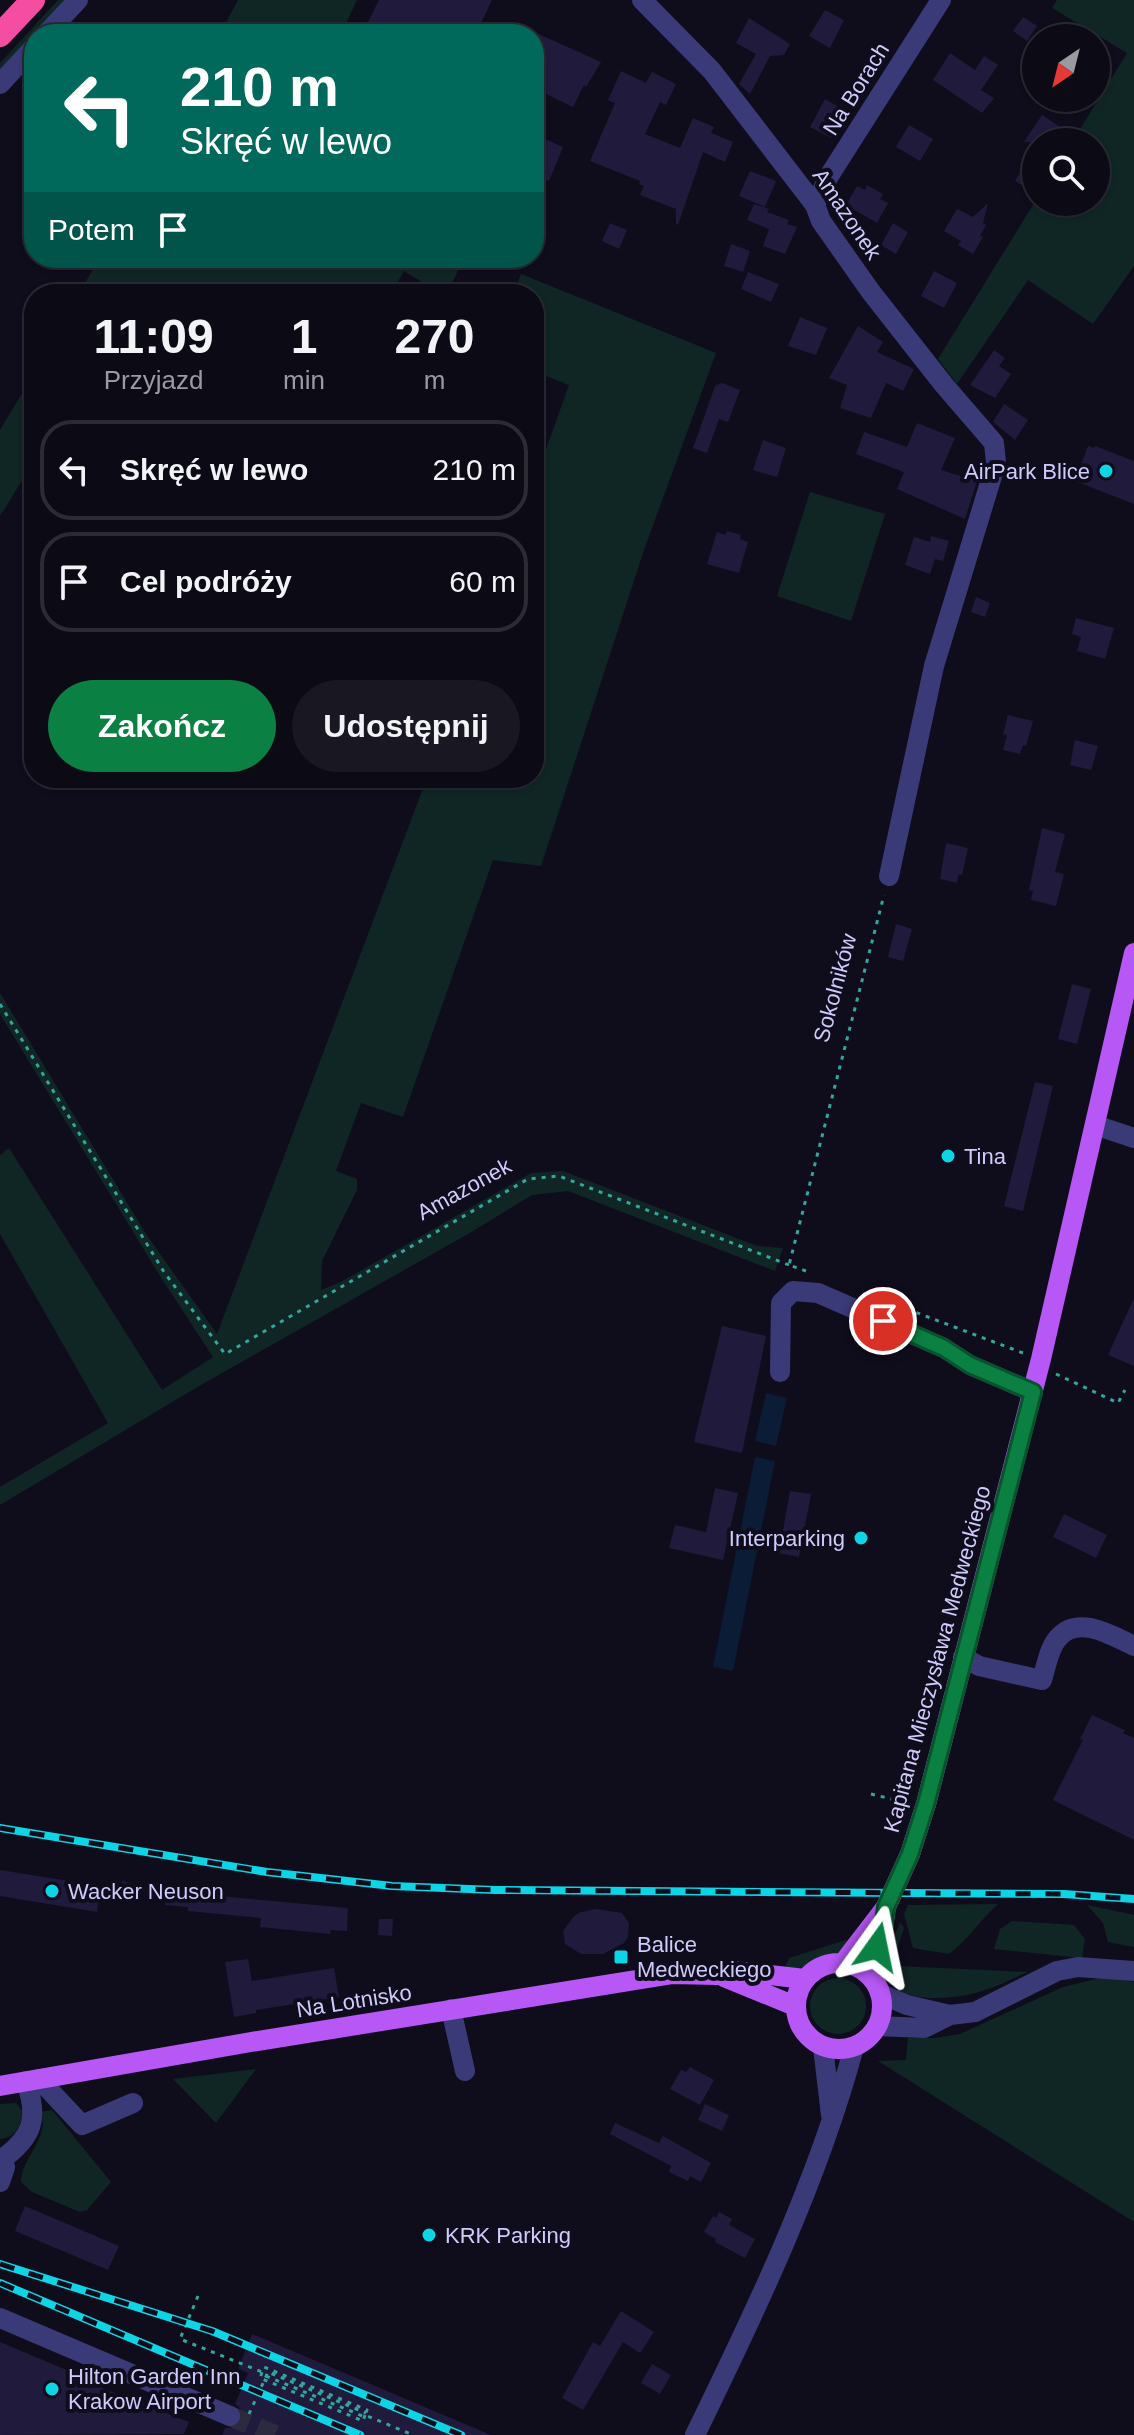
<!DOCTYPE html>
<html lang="pl">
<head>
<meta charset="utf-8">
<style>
	:root { --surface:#0b0a15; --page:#191822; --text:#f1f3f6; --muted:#9a9aa0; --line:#2b2b34; --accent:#0b8043 }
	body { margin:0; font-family:Arial,sans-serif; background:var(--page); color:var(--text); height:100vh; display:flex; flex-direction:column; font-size:30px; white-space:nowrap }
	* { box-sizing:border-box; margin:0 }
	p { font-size:26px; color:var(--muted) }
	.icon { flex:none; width:44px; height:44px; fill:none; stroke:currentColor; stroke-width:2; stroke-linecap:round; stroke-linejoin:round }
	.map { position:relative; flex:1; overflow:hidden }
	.details { position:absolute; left:24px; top:284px; width:520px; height:504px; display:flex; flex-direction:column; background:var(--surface); border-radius:32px; box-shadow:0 2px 6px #0004,0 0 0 2px var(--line) }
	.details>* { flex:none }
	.banner { position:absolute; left:24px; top:24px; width:520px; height:244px; border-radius:32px; box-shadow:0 2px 6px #0004,0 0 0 2px var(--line); background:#00695c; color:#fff; overflow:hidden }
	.needle { width:52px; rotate:215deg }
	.buttons { position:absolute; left:1022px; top:24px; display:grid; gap:16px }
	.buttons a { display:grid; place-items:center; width:88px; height:88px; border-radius:50%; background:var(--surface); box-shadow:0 2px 6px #0004,0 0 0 2px var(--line); font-size:40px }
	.pin { position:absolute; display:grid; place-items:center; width:68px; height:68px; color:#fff; margin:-34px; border:4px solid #fff; border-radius:50%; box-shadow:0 2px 8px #0007 }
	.me { position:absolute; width:88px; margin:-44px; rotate:12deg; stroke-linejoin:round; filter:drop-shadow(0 0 6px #0008) }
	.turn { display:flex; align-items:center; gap:28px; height:168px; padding:0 24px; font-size:36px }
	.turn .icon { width:104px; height:104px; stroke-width:2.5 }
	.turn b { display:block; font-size:56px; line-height:68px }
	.then { display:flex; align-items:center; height:76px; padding:0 24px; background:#0003; gap:16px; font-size:30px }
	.eta { display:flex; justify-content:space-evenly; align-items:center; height:136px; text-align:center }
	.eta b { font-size:48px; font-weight:600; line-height:56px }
	.cta { display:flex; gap:16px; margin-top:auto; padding:16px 24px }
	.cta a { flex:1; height:92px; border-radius:48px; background:var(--accent); color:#fff; font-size:32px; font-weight:600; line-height:92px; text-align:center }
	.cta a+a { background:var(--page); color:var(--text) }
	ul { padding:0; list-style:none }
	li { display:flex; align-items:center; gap:24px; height:100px; margin:0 16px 12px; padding:0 8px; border:4px solid var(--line); border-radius:32px }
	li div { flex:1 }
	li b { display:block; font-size:30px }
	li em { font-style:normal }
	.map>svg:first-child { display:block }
	.green { fill:#102625 }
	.water { fill:#0b1c37 }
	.building { fill:#201a3c }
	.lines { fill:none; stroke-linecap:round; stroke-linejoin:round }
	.minor-tunnel { stroke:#2c2a3e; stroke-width:20; stroke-dasharray:20 10; stroke-linecap:butt }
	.path { stroke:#33a79e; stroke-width:3; stroke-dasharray:4 6; stroke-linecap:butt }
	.minor { stroke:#3b3a79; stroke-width:20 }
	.major { stroke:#b758f6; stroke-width:20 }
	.highway { stroke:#f54da1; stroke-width:24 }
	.rail-casing { stroke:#0dd5e6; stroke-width:8 }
	.rail { stroke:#0f0d1c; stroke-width:5; stroke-dasharray:15; stroke-linecap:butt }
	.route-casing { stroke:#07532c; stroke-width:20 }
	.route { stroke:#0b8043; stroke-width:14 }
	.poi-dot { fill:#0dd5e6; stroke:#0f0d1c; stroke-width:3 }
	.labels { text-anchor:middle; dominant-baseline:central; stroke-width:8; stroke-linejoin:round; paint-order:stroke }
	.street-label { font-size:22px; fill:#cfcbfc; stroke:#0f0d1c }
	.poi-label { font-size:22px; fill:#cfcbfc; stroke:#0f0d1c; text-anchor:start }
</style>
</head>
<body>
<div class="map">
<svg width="1134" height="2435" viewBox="0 0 1134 2435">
	<rect width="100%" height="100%" fill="#0f0d1c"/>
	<path class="green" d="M 58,0 L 69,0 L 38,34 L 34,34 L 34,38 L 0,75 L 0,63 Z
		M 238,0 L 357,0 L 341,34 L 220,34 Z
		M 1057,0 L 1134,0 L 1134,266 L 1093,324 L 1028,280 L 957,384 L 938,359 L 1036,200 L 1096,202 L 1096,142 L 1072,142 L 1127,53 L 1052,8 Z
		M 99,258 L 459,258 L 463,260 L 447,294 L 442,294 L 404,271 L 391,294 L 79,294 Z
		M 521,274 L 716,353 L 644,550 L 541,866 L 493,860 L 403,1117 L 361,1103 L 336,1171 L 357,1179 L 357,1190 L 322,1261 L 321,1290 L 341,1282 L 531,1173 L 563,1171 L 757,1246 L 783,1248 L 775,1271 L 568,1191 L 532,1195 L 468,1234 L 199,1386 L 0,1505 L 0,1487 L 108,1423 L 0,1234 L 0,1155 L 9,1148 L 162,1390 L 213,1357 L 160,1276 L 0,1014 L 0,993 L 148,1237 L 217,1334 L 427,778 L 534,778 L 534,483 L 569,385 L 534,371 L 534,294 L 513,294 Z
		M 34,374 L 34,461 L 0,516 L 0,430 Z
		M 810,492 L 885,514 L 851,621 L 777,596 Z
		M 998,1904 C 980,1920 968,1940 949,1954 L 913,1948 L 904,1914 L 908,1905 Z
		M 1087,1905 L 1134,1915 L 1134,1947 L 1108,1942 L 1103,1923 Z
		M 1012,1921 L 1074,1925 L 1085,1939 L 1082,1958 L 994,1949 L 1000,1929 Z
		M 900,1922 L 904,1928 L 895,1956 L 897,1966 L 1028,1972 C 1013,1978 998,1987 982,1991 C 958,1999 889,2008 886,1969 C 885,1954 894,1937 900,1922 Z
		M 846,1940 L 850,1942 C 835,1960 807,1968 784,1970 L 789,1958 Z
		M 1104,1977 L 1134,1982 L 1134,2222 L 878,2061 L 906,2060 L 908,2038 L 935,2038 L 960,2034 L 1063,1987 Z
		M810 2006a28 28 0 1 1 56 0a28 28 0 1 1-56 0Z
		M 256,2069 L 216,2123 L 173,2079 Z
		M 16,2103 L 24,2114 C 19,2128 16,2137 0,2139 L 0,2104 Z
		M 52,2110 L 111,2182 L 87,2210 L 80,2212 L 32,2192 L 21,2182 C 21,2158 52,2136 40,2112 Z"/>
	<path class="water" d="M 766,1393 L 787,1398 L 776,1446 L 755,1441 Z
		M 755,1457 L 775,1461 L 733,1671 L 713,1667 Z"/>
	<path class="building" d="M 379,0 L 492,0 L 476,34 L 362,34 Z
		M 825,10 L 844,20 L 830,48 L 809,36 Z
		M 1023,17 L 1037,26 L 1027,41 L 1013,31 Z
		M 749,18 L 790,44 L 784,55 L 770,56 L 750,94 L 739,84 L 756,54 L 736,43 Z
		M 534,32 L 601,62 L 586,87 L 584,85 L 573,107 L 534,88 Z
		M 950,53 L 975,70 L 984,56 L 998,65 L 981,90 L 994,98 L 982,113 L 933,80 Z
		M 621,71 L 646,83 L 652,72 L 676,84 L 666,105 L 660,102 L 645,134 L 680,148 L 693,118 L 714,127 L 711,133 L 733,142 L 725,162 L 703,152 L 678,225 L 676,224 L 676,209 L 640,195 L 644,186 L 639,184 L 640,181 L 590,161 L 615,103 L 608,100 Z
		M 825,99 L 846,111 L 831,138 L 810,127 Z
		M 1042,115 L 1060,127 L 1051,142 L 1024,142 Z
		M 909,125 L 933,139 L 920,161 L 896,147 Z
		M 534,134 L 563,147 L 549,181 L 534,175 Z
		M 1022,169 L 1036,178 L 1036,194 L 1015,181 Z
		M 750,171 L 776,181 L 765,207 L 739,196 Z
		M 867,185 L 883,194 L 880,199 L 888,203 L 877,223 L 846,205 L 857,186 L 865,190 Z
		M 988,203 L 983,223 L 986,225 L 980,236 L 983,237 L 973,254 L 958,245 L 961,241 L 944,231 L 957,209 L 973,217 Z
		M 754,204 L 769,209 L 767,212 L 789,220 L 787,224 L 797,227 L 785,254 L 763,246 L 769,229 L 747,220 Z
		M 610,223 L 627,230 L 619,249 L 602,241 Z
		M 893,223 L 908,232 L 896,254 L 881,245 Z
		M 731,244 L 750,251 L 743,272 L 724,266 Z
		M 934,271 L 957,283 L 944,308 L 921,296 Z
		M 748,272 L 779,284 L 771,302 L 741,289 Z
		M 800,317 L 827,328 L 816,355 L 788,346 Z
		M 858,326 L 883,342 L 877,352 L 914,369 L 903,391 L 886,383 L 871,418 L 840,408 L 847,385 L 829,378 Z
		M 994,350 L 1005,358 L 999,366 L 1011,374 L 995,398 L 970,385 Z
		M 722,383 L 740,390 L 728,422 L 719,419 L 707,453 L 693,448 L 715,386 Z
		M 1004,404 L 1028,420 L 1015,440 L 993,422 Z
		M 917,423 L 955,438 L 941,470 L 977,481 L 965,519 L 897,489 L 904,472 L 856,454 L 864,432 L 907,447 Z
		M 763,440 L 786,448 L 777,477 L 753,470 Z
		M 1088,446 L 1094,448 L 1095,446 L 1134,461 L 1134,504 L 1075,481 Z
		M 727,531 L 741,535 L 740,539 L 748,542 L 739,573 L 707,564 L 717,532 L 725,535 Z
		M 931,536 L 949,541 L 943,561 L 935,559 L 930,574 L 905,565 L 914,537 L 930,542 Z
		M 976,597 L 990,603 L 985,617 L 971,612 Z
		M 1076,618 L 1114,628 L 1105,659 L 1077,651 L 1081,637 L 1072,634 Z
		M 1008,715 L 1033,721 L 1026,746 L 1023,745 L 1020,754 L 1003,750 L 1007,735 L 1003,734 Z
		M 1075,740 L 1098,746 L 1091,770 L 1070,765 Z
		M 1042,828 L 1065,834 L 1055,872 L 1064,874 L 1056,906 L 1031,900 L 1033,891 L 1029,890 Z
		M 946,843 L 968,848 L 962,875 L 959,874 L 957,883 L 940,879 Z
		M 896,924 L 912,929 L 903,961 L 888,957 Z
		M 1072,984 L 1091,989 L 1077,1044 L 1058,1039 Z
		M 1035,1082 L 1053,1086 L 1023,1211 L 1004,1206 Z
		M 1134,1298 L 1134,1366 L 1108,1355 Z
		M 722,1326 L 766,1336 L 742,1453 L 694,1442 Z
		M 715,1488 L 738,1493 L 723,1560 L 669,1548 L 675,1525 L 706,1532 Z
		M 790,1491 L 811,1494 L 799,1557 L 779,1553 Z
		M 1064,1514 L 1107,1535 L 1096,1558 L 1053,1537 Z
		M 1092,1715 L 1125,1730 L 1123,1733 L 1134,1738 L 1134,1840 L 1053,1800 L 1083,1740 L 1080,1739 Z
		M 0,1870 L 101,1886 L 97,1912 L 0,1896 Z
		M 122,1881 L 138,1885 L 135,1901 L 119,1897 Z
		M 166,1891 L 348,1908 L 347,1931 L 330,1930 L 331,1934 L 260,1927 L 261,1918 L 188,1911 L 188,1907 L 165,1905 Z
		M 596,1909 L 622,1913 L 629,1923 L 628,1937 L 624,1943 L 603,1954 L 581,1954 L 565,1944 L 563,1931 L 574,1916 L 581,1912 Z
		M 379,1919 L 393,1919 L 392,1936 L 378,1935 Z
		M 248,1959 L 252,1981 L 334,1968 L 339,1997 L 256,2010 L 256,2013 L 234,2017 L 225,1962 Z
		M 690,2067 L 714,2080 L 700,2105 L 670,2089 L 681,2070 L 686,2072 Z
		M 705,2104 L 729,2115 L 722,2131 L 698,2120 Z
		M 615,2123 L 659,2143 L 663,2136 L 711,2163 L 701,2182 L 690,2176 L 688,2181 L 669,2172 L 671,2166 L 610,2134 Z
		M 25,2206 L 119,2246 L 108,2270 L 15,2231 Z
		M 719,2212 L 732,2219 L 729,2225 L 755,2239 L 745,2258 L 715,2242 L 716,2239 L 704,2232 L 713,2216 L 716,2218 Z
		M 621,2311 L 654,2332 L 640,2353 L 623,2342 L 583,2410 L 562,2398 L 593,2342 L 600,2346 Z
		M 252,2334 L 491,2435 L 222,2435 L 225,2428 L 237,2427 L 242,2420 L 241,2409 L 235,2404 L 248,2373 L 238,2369 Z
		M 0,2342 L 81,2376 L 80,2379 L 189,2422 L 184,2434 L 0,2435 Z
		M 652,2364 L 671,2375 L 660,2394 L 641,2383 Z"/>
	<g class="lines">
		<path class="minor-tunnel" d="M 230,2416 L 275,2435"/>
		<path class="path" d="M 0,1004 L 164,1272 L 225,1354 L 528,1179 L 559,1176 L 789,1265
			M 806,1271 L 789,1265 L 884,895
			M 907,1309 L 1023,1353
			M 1056,1374 L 1118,1403 L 1125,1390
			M 871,1794 L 908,1803
			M 198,2296 L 180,2339 L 262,2372
			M 266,2376 L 365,2417
			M 249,2414 L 268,2372 L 366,2413
			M 365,2415 L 363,2421 L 260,2378 L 264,2367 L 367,2410 L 365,2415 L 413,2435"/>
		<path class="minor" d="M 642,0 L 712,71 L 815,205 L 821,221 L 871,292 L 944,385 L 994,443 L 996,463 L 934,666 L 889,876
			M 46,34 L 78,0
			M 0,84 L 34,47
			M 815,205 L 829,176 L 941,0
			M 1095,1125 L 1134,1138
			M 780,1372 L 781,1303 L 793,1291 L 818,1293 L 944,1348 L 970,1365 L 1033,1392
			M 963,1657 L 979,1666 L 1042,1680 C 1046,1667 1049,1648 1058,1638 C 1078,1614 1113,1636 1134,1646
			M 881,1994 L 907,2005 L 950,2015
			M 451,2009 L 465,2071
			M 877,2026 L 924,2028 L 950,2015 L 975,2012 L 1057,1971 L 1078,1967 L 1134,1971
			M 823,2047 L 831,2115
			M 39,2079 L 82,2125 L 133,2103
			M 0,2158 L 5,2167 L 0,2182
			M 1,2160 C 33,2137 39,2119 26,2081
			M 0,2318 L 230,2416
			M 695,2435 C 756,2310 818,2181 854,2047"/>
		<path class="major" d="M796 2006a43 43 0 1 1 86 0a43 43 0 1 1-86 0Z
			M 843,1963 L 886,1907 L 910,1854 L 926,1804 L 1041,1359 L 1134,953
			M 870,1976 L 883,1928 L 886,1907
			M 724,1977 L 795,2006
			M 0,2086 L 251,2042 L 673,1974 L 717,1975 L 735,1971 L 805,1979"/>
		<path class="highway" d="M 0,35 L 33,0"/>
		<defs>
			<path id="rail" d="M 0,1828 L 267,1872 L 392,1886 L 495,1890 L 1064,1894 L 1134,1899
				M 0,2264 L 212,2331 L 461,2435
				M 0,2283 L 360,2435"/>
		</defs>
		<use href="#rail" class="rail-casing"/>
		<use href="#rail" class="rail"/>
	</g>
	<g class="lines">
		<defs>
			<path id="route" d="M 877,1947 L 883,1928 L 886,1907 L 910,1854 L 926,1804 L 1033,1392 L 970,1365 L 944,1348 L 883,1321"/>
		</defs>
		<use href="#route" class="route-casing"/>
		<use href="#route" class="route"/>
	</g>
	<g class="poi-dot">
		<circle cx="1106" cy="471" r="8"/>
		<circle cx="948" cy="1156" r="8"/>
		<circle cx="861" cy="1538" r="8"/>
		<circle cx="52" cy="1891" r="8"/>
		<rect x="613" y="1949" width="16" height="16" rx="4"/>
		<circle cx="429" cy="2235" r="8"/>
		<circle cx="52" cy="2389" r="8"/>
	</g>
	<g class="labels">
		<g class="street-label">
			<text transform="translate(856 89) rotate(-58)">Na Borach</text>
			<text transform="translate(847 214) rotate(56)">Amazonek</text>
			<text transform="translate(835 988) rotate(-75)">Sokolników</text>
			<text transform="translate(464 1189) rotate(-29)">Amazonek</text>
			<text transform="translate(937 1659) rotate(-75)">Kapitana Mieczysława Medweckiego</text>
			<text transform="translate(354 2001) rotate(-9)">Na Lotnisko</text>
		</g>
		<g class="poi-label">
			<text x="1090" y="471" text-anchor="end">AirPark Blice</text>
			<text x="964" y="1156">Tina</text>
			<text x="845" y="1538" text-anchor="end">Interparking</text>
			<text x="68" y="1891">Wacker Neuson</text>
			<text x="637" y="1944">Balice<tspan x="637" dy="25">Medweckiego</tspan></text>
			<text x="445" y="2235">KRK Parking</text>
			<text x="68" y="2376">Hilton Garden Inn<tspan x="68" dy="25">Krakow Airport</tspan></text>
		</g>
	</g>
</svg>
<div class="buttons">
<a><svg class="needle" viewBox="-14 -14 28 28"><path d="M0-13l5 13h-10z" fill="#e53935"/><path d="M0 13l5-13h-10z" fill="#9a9aa0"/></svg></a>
<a><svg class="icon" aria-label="search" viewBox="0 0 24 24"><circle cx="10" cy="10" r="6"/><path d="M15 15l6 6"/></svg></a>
</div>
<div class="pin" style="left:883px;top:1321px;background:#d93025"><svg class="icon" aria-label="arrive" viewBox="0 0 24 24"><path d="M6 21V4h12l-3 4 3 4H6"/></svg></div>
<svg class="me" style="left:877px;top:1947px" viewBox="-20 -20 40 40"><path d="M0-17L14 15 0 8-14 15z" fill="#0b8043" stroke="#fff" stroke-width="4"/></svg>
<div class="banner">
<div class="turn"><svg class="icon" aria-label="left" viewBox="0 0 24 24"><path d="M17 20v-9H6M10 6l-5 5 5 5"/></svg><div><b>210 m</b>Skręć w lewo</div></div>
<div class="then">Potem<svg class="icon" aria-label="arrive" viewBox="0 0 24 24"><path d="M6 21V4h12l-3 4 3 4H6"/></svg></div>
</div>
<section class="details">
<div class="eta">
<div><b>11:09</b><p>Przyjazd</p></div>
<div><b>1</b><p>min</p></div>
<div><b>270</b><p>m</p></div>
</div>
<ul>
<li><svg class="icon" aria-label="left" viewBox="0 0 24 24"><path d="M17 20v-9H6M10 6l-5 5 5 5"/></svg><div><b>Skręć w lewo</b></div><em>210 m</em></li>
<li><svg class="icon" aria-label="arrive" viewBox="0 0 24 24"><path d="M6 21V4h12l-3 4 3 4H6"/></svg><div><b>Cel podróży</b></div><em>60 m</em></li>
</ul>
<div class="cta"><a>Zakończ</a><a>Udostępnij</a></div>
</section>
</div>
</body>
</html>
